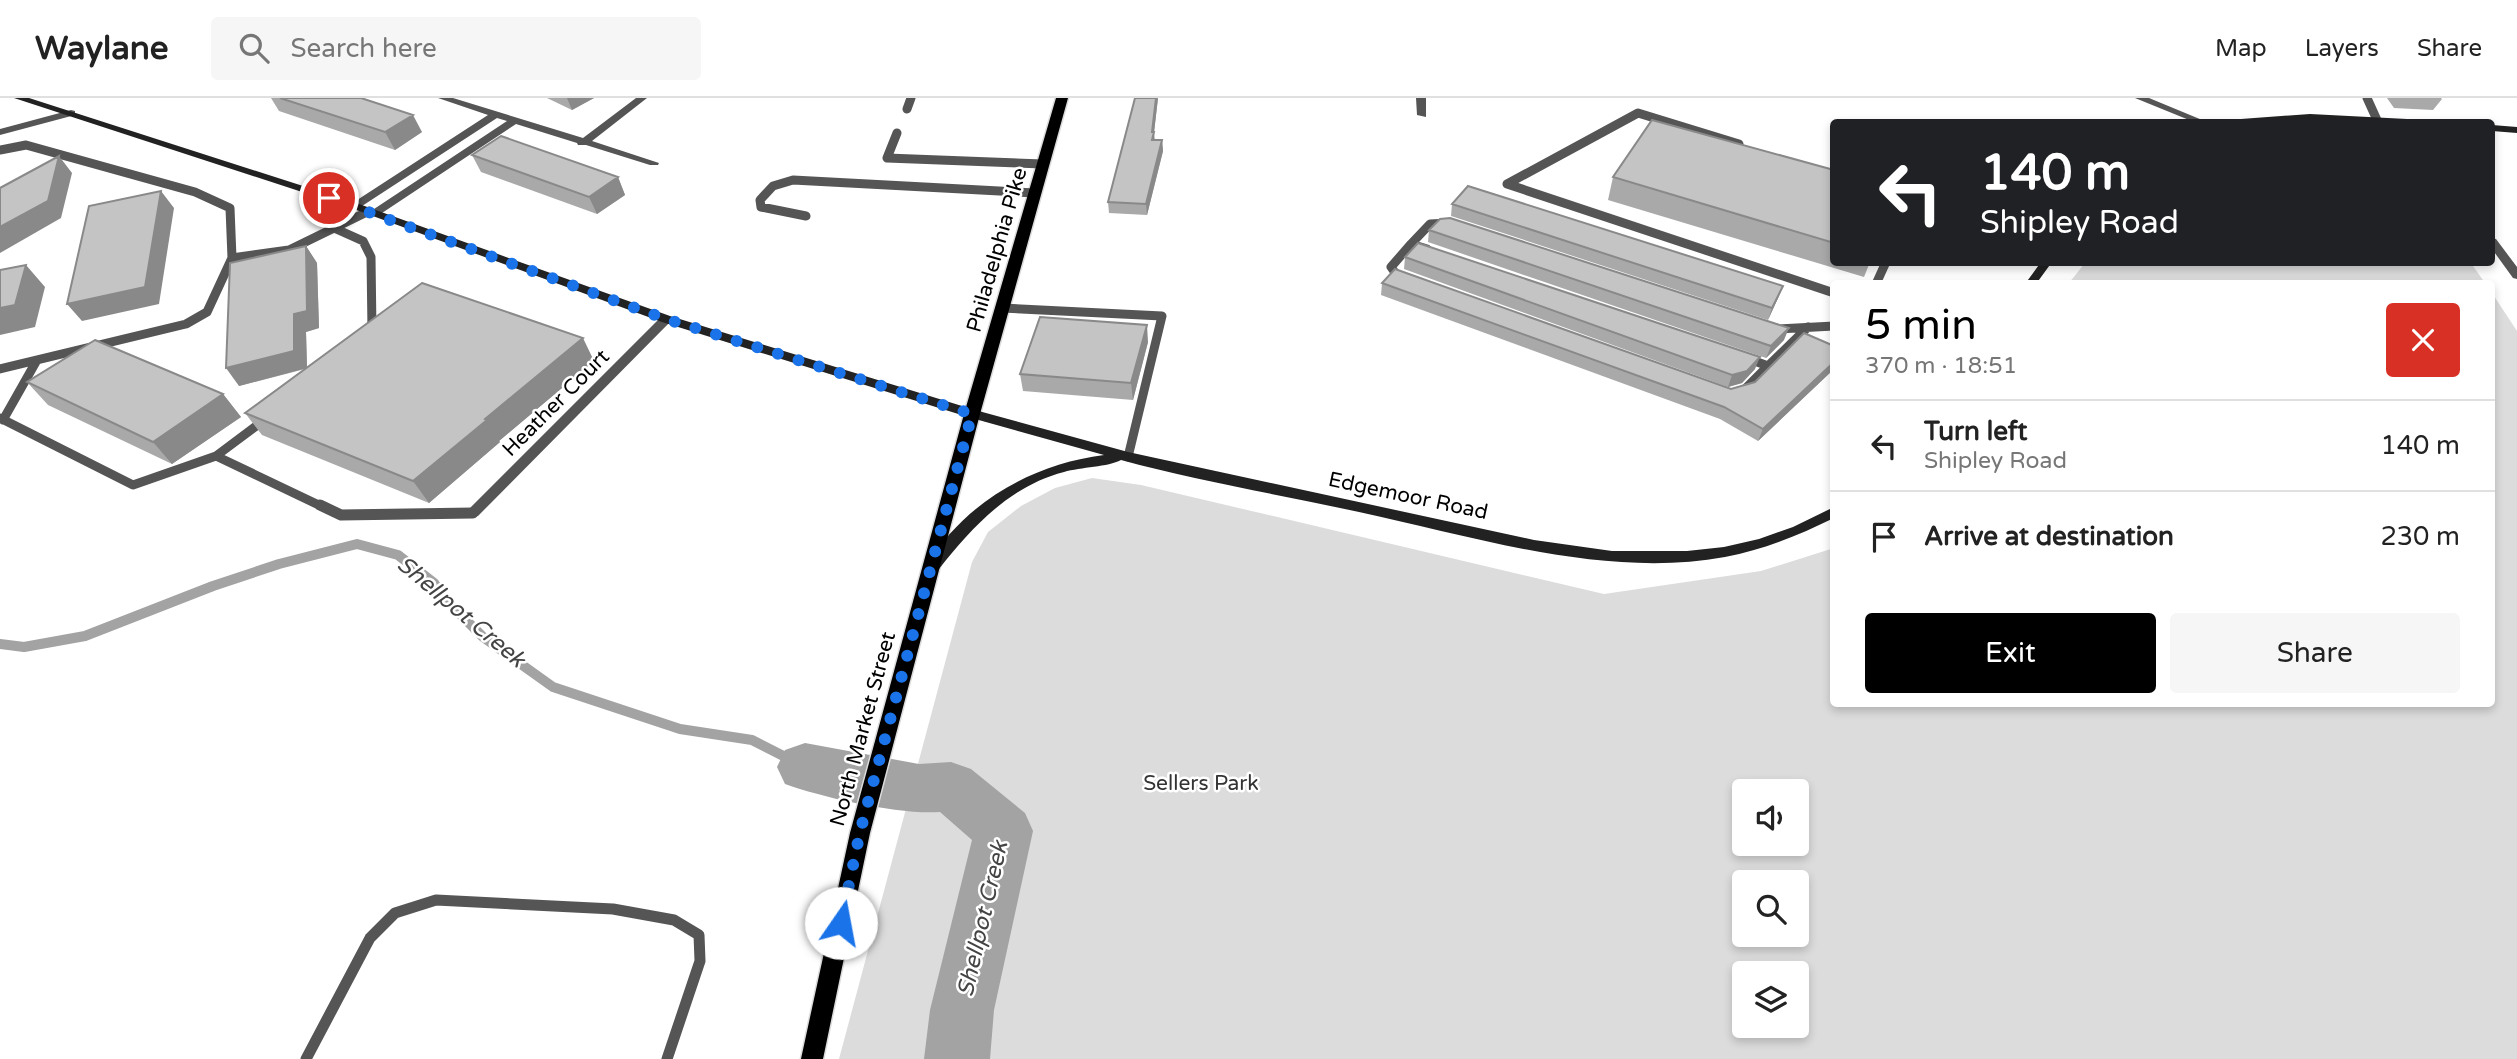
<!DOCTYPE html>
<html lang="en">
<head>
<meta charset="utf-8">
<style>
	:root { --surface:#fff; --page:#f6f6f6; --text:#222; --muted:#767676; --line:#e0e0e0; --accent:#000 }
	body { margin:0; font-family:"Varela Round",sans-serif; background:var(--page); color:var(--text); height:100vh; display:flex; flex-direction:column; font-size:26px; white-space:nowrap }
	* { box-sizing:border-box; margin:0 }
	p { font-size:23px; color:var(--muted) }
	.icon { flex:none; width:38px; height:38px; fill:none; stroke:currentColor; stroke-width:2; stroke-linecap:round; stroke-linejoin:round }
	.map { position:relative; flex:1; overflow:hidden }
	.panel { position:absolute; left:1830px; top:182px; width:665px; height:427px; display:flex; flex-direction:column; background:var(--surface); border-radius:7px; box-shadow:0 4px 10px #0003 }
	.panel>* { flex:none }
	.guide { position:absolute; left:1830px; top:21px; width:665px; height:147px; border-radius:7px; box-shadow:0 4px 10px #0003; background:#202124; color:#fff; overflow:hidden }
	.buttons { position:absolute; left:1732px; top:681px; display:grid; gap:14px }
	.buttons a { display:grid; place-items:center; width:77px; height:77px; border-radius:7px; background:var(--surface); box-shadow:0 4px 10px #0003; font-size:35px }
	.pin { position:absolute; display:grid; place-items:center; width:60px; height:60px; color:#fff; margin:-30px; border:4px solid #fff; border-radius:50%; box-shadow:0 2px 7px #0007 }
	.me { position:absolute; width:77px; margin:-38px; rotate:12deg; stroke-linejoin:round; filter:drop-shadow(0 0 5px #0008) }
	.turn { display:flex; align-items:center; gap:24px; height:147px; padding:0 35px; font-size:32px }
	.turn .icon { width:91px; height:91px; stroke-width:2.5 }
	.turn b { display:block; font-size:49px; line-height:60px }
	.round { display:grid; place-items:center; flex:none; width:74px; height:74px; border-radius:7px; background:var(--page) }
	.overview { display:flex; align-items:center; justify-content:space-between; height:119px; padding:0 35px }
	h1 { font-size:42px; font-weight:600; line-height:52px; color:var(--accent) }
	.cta { display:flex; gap:14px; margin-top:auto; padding:14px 35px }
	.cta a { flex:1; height:80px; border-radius:7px; background:var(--accent); color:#fff; font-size:28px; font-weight:600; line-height:80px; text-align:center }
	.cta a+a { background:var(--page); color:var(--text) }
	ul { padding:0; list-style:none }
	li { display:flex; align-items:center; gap:21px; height:91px; padding:0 35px; border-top:2px solid var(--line) }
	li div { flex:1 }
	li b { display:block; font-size:26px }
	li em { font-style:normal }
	header { display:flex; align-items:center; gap:42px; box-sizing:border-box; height:98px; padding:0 35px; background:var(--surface); border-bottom:2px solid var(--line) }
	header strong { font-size:33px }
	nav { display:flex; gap:38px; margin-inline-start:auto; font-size:24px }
	.search { width:490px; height:63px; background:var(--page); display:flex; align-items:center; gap:18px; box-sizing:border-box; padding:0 24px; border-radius:7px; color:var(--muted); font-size:26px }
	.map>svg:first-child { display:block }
	.green { fill:#dcdcdc; fill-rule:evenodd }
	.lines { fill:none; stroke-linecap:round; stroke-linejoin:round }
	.stream { stroke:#a3a3a3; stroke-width:10 }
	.river { fill:#a3a3a3; fill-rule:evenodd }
	.primary-casing { stroke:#dbdbdb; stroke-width:3 }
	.service-far1 { stroke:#555; stroke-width:9 }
	.service { stroke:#555; stroke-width:11 }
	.minor { fill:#555; fill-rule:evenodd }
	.secondary { fill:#222; fill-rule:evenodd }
	.primary { fill:#000; fill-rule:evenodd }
	.wall { fill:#a9a9a9 }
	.shaded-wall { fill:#898989 }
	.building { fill:#c4c4c4; stroke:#898989; stroke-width:2 }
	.route { stroke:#1a73e8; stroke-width:12; stroke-dasharray:0 21.6 }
	.labels { text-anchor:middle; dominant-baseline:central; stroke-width:5; stroke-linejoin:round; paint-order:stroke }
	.street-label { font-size:21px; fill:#000; stroke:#fff }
	.park-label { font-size:21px; fill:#333; stroke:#fff }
	.water-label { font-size:23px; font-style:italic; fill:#444; stroke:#fff }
</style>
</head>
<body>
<header>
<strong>Waylane</strong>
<div class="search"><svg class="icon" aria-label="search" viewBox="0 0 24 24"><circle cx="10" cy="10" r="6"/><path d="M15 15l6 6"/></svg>Search here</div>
<nav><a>Map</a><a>Layers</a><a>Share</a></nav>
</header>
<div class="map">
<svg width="2517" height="961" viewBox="0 0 2517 961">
	<rect width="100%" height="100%" fill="#fff"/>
	<path class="green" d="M 2085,165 L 2471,165 L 2485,185 L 2069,185 Z
		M 2492,195 L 2517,233 L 2517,961 L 839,961 L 972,464 L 988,434 L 1021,408 L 1055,390 L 1092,380 L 1141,387 L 1604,496 L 1761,473 L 1834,450 L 1834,606 L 2492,606 ZM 1745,693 L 1797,693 L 1797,746 L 1745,746 ZM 1745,784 L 1797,784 L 1797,836 L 1745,836 ZM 1745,875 L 1797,875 L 1797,928 L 1745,928 Z"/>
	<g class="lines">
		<path class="stream" d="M 0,546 L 24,549 L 85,538 L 213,488 L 279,466 L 357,446 L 398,457 L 434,485 L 446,502 L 483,539 L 553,589 L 680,631 L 752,642 L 805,669"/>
		<path class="river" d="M 805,645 L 919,666 L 951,664 L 971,671 L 1025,715 L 1033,733 L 994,912 L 990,961 L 924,961 L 930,912 L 972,742 L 940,714 C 900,717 824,700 785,686 L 777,669 L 785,652 Z"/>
		<defs>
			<path id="primary" d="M 1056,0 L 1068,0 L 980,316 L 870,735 L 823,961 L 801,961 L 850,735 L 964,316 Z"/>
		</defs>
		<use href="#primary" class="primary-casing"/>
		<path class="service-far1" d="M 2367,0 L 2377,22
			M 907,11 L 911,0
			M 897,35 L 887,60 L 1043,66
			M 1739,46 L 1638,15 L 1507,86 L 1834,195
			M 0,52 L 26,47 L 195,94 L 230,110 L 232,160 L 289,152 L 369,113
			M 806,118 L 761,109 L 760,102 L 773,88 L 793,82 L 1035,95
			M 334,130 L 363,143 L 371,159 L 372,233
			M 1427,151 L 1411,146 L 1430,126 L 1449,125
			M 1405,180 L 1396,176 L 1391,169 L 1411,146
			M 1876,186 L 1886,164
			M 1002,210 L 1162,218 L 1128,359
			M 1777,231 L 1834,228
			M 1744,259 L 1768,268 L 1808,229
			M 0,271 L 186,226 L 207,214 L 232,160
			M 1743,293 L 1768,268
			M 0,320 L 133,387 L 216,358 L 323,409
			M 3,322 L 37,262
			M 216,358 L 267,320"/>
		<path class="service" d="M 320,407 L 341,417 L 473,415
			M 306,961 L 370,840 L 395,815 L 436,802 L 613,811 L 674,822 L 699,837 L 700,863 L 667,961"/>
		<path class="minor" d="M 438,0 L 453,0 L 583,40 L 636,0 L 647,0 L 592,43 L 659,65 L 658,67 L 650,67 L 586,47 L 578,47 L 577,45 L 516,26 L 379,117 L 371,117 L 371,113 L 507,23 L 497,20 L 359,110 L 351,110 L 351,106 L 488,17 Z
			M 1416,0 L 1426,0 L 1426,19 L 1417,17 Z
			M 2135,0 L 2149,0 L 2207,24 L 2194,24 Z
			M 71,12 L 75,13 L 75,17 L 0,37 L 0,31 Z
			M 2492,140 L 2496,141 L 2517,169 L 2517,181 L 2513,180 L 2492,151 Z
			M 666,217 L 672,221 L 670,224 L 478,418 L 468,418 L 466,415 L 468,412 L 662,218 Z"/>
		<path class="secondary" d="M 14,0 L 29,0 L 359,106 L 670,218 L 975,312 L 1128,354 L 1534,442 L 1612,453 L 1687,453 L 1724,449 L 1759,441 L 1793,429 L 1834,409 L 1834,420 C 1799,437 1764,452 1725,459 C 1606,481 1475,439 1359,414 C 1280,397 1199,383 1121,362 C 1108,369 1081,369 1064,374 C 1010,388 972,429 939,471 L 934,472 L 927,467 C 965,404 1033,366 1104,357 L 968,319 L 662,224 L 351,110 Z
			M 2310,16 L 2407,21 L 2412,24 L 2310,22 L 2236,24 L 2241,21 Z
			M 2492,27 L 2517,29 L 2517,35 L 2492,33 Z
			M 2041,164 L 2052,164 L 2036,186 L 2025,186 Z"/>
		<use href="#primary" class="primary"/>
	</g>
	<path class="wall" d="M 271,0 L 361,0 L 422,34 L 395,52 L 279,13 Z
		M 547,0 L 594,0 L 572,12 Z
		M 1158,0 L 1154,34 L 1154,42 L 1162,42 L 1163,53 L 1147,117 L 1109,115 L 1108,104 Z
		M 2387,0 L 2441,0 L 2442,1 L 2433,12 L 2394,10 Z
		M 472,57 L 618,79 L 625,97 L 597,116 L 481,74 Z
		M 1834,72 L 1834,164 L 1870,164 L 1864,179 L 1608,102 L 1613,79 Z
		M 1452,106 L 1783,188 L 1778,200 L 1768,222 L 1451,118 Z
		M 1429,132 L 1784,242 L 1766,260 L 1428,144 Z
		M 306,148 L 317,165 L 319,230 L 306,234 L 307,269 L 594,263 L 499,343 L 500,344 L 429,405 L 262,337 L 245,315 L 305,271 L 239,288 Z
		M 1405,159 L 1755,271 L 1742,285 L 1728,289 L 1404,171 Z
		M 1382,185 L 1731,291 L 1755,284 L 1834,248 L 1834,271 L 1758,343 L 1720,321 L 1381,197 Z
		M 1148,244 L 1133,302 L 1023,293 L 1020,276 Z
		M 27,284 L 223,296 L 241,319 L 172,366 L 48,307 Z"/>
	<path class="shaded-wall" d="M 568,0 L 594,0 L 572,12 L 567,0 Z
		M 1156,0 L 1158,0 L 1154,35 L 1154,34 L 1155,45 L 1153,53 L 1152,34 Z
		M 413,17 L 422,34 L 395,52 L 385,34 Z
		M 1162,42 L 1163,53 L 1147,117 L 1146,106 Z
		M 59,58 L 72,75 L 61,120 L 0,155 L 0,129 Z
		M 618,79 L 625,97 L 597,116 L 589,99 Z
		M 161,93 L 174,110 L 159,206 L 82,223 L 67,206 Z
		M 306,148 L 317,165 L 319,230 L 306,234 L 307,270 L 239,288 L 226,270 L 294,216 Z
		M 26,167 L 45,189 L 35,229 L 0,237 L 0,210 Z
		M 1783,188 L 1778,200 L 1768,222 L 1772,210 Z
		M 1147,227 L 1148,244 L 1133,302 L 1131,285 Z
		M 1789,230 L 1784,242 L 1766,260 L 1771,248 Z
		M 583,240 L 594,263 L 499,343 L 500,344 L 429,405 L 413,383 L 485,321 Z
		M 1760,259 L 1755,271 L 1742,285 L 1728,289 L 1732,277 Z
		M 1834,264 L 1834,271 L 1758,343 L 1763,331 Z
		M 223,296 L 241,319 L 172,366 L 153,344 Z"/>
	<path class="building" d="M 280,0 L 361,0 L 413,17 L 385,34 Z
		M 1135,0 L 1156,0 L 1152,34 L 1154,34 L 1152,42 L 1162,42 L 1146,106 L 1108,104 Z
		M 1652,22 L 1834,72 L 1834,145 L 1613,79 Z
		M 501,38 L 618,79 L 589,99 L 472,57 Z
		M 59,58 L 48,103 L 0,129 L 0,90 Z
		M 1468,88 L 1783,188 L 1772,210 L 1452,106 Z
		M 161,93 L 145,189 L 67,206 L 89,108 Z
		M 1450,120 L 1789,230 L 1771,248 L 1429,132 L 1440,121 Z
		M 1418,145 L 1760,259 L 1747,273 L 1732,277 L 1405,159 Z
		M 306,148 L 307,213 L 294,216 L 294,253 L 226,270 L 230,165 Z
		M 26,167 L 15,207 L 0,210 L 0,172 Z
		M 1395,171 L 1731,291 L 1755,284 L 1804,235 L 1834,248 L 1834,264 L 1763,331 L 1724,309 L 1382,185 Z
		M 422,185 L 583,240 L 485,321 L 487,322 L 413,383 L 245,315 Z
		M 1040,219 L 1147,227 L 1131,285 L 1020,276 Z
		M 95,242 L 223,296 L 153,344 L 27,284 Z"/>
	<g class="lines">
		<path class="route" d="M 329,100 L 666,221 L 972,316 L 860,734 L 841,825"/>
	</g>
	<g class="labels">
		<g class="street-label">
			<text transform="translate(997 152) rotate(-74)">Philadelphia Pike</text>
			<text transform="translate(556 305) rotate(-45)">Heather Court</text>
			<text transform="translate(1408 398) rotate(12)">Edgemoor Road</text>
			<text transform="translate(863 631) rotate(-75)">North Market Street</text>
		</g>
		<g class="park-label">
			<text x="1201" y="685">Sellers Park</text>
		</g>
		<g class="water-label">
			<text transform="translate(461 514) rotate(40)">Shellpot Creek</text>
			<text transform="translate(983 821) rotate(-77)">Shellpot Creek</text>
		</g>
	</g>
</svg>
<div class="buttons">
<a><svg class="icon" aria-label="sound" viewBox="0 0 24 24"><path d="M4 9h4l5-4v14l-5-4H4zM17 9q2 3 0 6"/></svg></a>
<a><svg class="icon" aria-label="search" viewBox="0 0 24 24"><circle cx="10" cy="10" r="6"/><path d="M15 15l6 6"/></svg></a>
<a><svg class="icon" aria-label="layers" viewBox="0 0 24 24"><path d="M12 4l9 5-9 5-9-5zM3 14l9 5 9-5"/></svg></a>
</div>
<div class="pin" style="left:329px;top:100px;background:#d93025"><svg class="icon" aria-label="arrive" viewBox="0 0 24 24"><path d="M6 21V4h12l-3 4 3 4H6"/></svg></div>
<svg class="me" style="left:841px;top:825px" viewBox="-20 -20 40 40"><circle r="19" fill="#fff"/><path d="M0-13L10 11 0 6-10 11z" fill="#1a73e8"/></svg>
<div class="guide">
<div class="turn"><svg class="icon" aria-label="left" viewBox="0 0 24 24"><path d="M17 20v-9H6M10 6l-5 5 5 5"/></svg><div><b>140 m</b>Shipley Road</div></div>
</div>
<section class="panel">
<div class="overview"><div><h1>5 min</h1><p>370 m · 18:51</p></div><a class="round" style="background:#d93025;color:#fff"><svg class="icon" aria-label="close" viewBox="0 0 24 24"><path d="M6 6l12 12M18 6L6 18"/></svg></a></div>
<ul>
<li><svg class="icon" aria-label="left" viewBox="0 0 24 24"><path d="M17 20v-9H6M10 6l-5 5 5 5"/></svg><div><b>Turn left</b><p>Shipley Road</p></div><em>140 m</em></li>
<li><svg class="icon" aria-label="arrive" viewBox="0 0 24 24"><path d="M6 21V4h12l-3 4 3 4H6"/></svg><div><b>Arrive at destination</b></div><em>230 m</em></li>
</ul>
<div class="cta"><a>Exit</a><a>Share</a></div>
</section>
</div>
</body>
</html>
